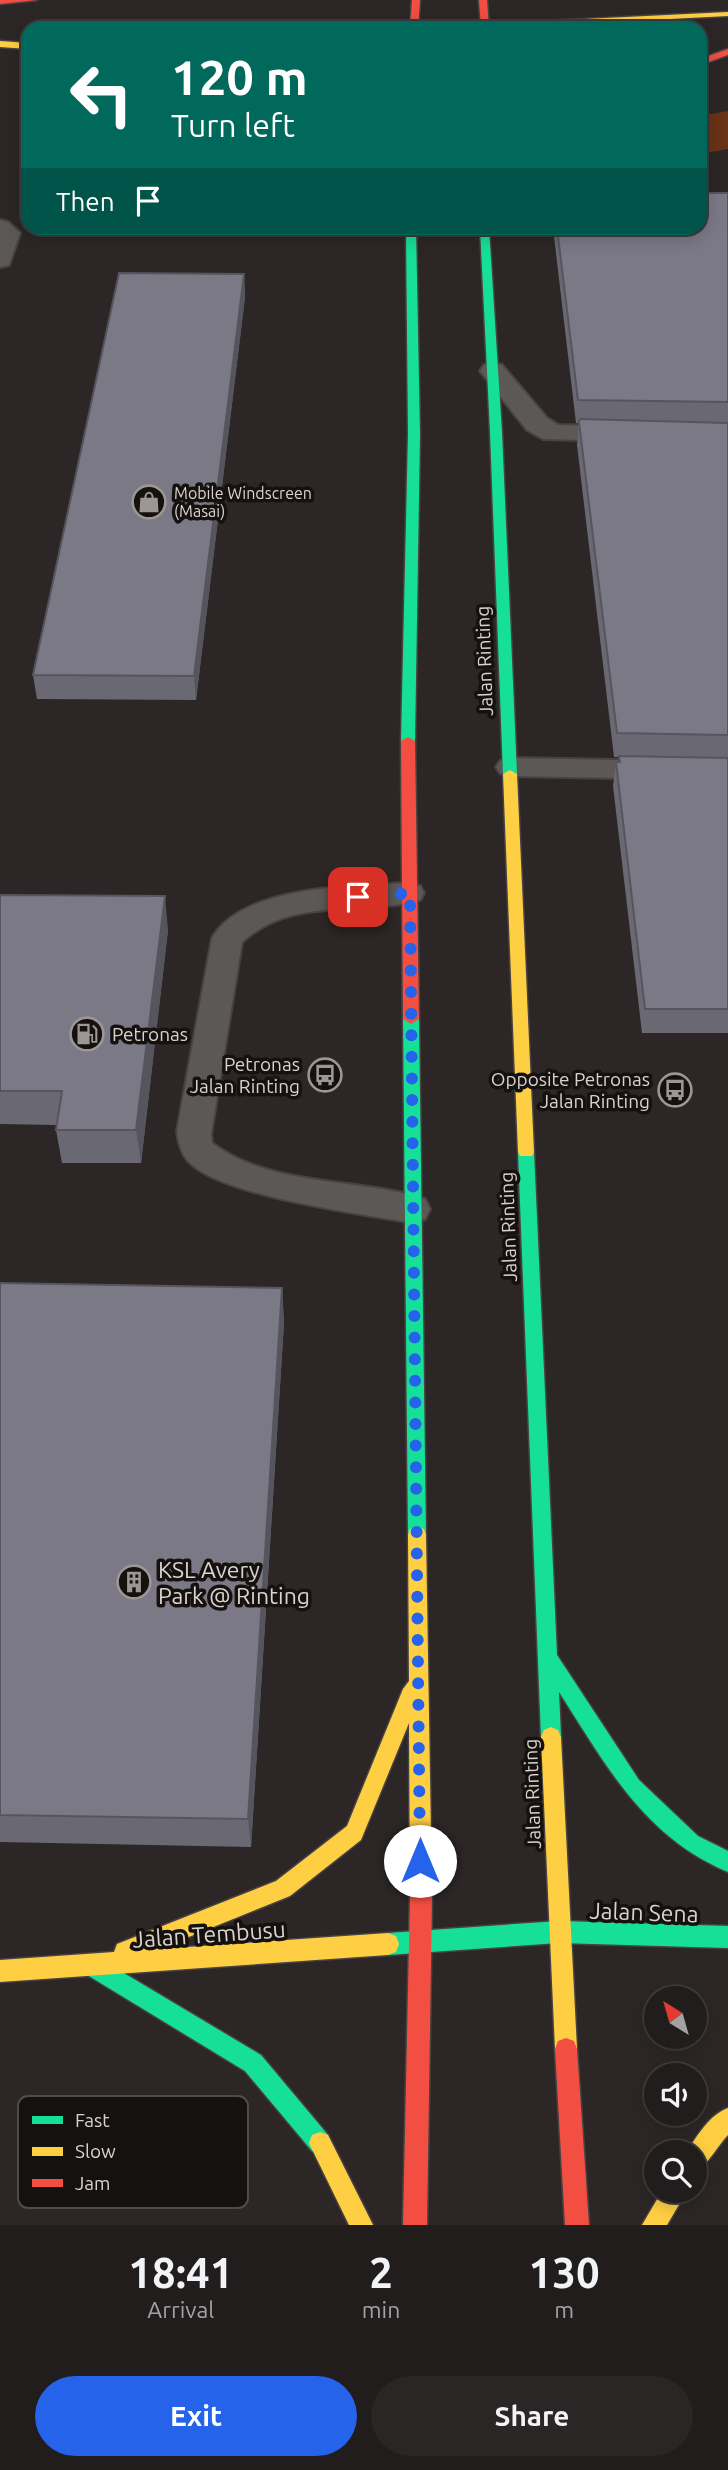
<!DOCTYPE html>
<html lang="en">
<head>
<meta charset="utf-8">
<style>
	:root { --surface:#211d1c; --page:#292625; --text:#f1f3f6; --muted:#a2a2a3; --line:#3e3b3b; --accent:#2563eb }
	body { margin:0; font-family:Ubuntu,sans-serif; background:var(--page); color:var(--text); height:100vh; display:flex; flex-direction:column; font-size:26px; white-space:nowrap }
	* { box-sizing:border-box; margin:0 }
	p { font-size:23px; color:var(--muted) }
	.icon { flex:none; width:38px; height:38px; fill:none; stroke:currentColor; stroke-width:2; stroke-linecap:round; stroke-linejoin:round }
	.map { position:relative; height:2225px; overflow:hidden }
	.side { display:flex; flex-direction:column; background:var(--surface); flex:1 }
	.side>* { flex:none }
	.banner { position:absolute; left:21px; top:21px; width:686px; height:214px; border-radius:21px; box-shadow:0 4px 18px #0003,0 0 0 2px var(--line); background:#00695c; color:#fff; overflow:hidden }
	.needle { width:46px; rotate:323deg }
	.buttons { position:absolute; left:644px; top:1986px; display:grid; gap:14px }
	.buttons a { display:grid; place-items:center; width:63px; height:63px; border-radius:50%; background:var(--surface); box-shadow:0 4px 18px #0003,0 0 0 2px var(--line); font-size:35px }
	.pin { position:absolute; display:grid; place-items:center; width:60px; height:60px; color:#fff; margin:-30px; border-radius:14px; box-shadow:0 4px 10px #0006 }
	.me { position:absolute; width:77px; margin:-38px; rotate:0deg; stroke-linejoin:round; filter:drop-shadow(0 0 5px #0008) }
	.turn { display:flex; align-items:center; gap:24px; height:147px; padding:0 35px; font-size:32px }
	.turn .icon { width:91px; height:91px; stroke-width:2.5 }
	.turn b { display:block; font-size:49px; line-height:60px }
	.then { display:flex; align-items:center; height:66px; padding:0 35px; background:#0003; gap:14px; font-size:26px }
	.eta { display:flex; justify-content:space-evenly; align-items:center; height:119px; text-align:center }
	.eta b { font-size:42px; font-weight:700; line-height:49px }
	.button { display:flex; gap:14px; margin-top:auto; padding:14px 35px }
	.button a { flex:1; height:80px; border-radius:42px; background:var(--accent); color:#fff; font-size:28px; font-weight:700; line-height:80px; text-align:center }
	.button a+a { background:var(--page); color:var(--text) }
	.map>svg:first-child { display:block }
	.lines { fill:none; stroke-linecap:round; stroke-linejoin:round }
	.river { fill:#6a3217; fill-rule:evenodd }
	.lane-casing { stroke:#484342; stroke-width:4 }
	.street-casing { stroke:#484342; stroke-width:4 }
	.fast-casing { stroke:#484342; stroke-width:3 }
	.slow-casing { stroke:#484342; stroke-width:3 }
	.jam-casing { stroke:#484342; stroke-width:3 }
	.lane { fill:#5c5856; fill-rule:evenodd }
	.street { fill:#5c5856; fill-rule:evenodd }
	.fast { fill:#16e098; fill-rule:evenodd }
	.slow { fill:#ffcf43; fill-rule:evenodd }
	.jam { fill:#f24e42; fill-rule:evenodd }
	.wall { fill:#6a6873 }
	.shaded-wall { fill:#56555e }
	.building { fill:#7b7986; stroke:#56555e; stroke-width:2 }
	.route { stroke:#2563eb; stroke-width:12; stroke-dasharray:0 21.6 }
	.labels { text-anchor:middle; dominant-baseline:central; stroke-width:7; stroke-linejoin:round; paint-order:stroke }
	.far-poi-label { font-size:16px; fill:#d9d2cf; stroke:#15110f; text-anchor:start }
	.street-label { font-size:19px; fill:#d9d2cf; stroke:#15110f }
	.poi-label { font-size:19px; fill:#d9d2cf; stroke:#15110f; text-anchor:end }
	.near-poi-label { font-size:23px; fill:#d9d2cf; stroke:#15110f; text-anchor:start }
	.near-street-label { font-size:23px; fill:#d9d2cf; stroke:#15110f }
	.key { fill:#15110f; stroke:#504b49; stroke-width:2 }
	.key-label { font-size:19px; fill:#d9d2cf }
</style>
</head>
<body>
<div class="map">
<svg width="728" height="2225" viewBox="0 0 728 2225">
	<rect width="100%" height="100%" fill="#2c2726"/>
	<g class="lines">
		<path class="river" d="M 728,111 L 728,149 L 700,154 L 700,116 Z"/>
		<defs>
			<path id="lane" d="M 510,758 L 728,762 L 728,780 L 510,776 L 500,773 L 496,767 L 500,761 Z
				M 409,883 L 420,886 L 424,893 L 420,900 C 359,917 294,895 242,942 L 211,1134 L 212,1143 C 272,1188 357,1177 425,1199 L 430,1209 L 425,1219 L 413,1223 C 364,1214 219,1196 188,1161 C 181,1153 178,1141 177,1131 L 212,938 C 243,885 354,886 409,883 Z"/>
			<path id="street" d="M 0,220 L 8,222 L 20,233 L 9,265 L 0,267 Z
				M 493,363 L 502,365 L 547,418 L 558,425 L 728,428 L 728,444 L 543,439 L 527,430 L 480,371 L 484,365 Z"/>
			<path id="fast" d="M 406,228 L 416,228 L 420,434 L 415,741 L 408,745 L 401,741 L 408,434 Z
				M 480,228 L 489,228 L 502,432 L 517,774 L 510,778 L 503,774 L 490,432 Z
				M 411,1014 L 419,1019 L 426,1535 L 424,1541 L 417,1543 L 410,1541 L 408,1535 L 403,1019 Z
				M 526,1146 L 532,1148 L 534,1152 L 557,1655 L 639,1780 L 698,1836 L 728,1851 L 728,1872 C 644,1837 606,1765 559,1692 L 561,1737 L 558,1744 L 551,1747 L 544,1744 L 541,1737 L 518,1152 L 520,1148 Z
				M 559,1921 L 728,1926 L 728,1948 L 559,1943 L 388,1955 L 380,1952 L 377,1944 L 380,1936 L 388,1933 Z
				M 92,1954 L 261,2055 L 328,2135 L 331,2143 L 328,2151 L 320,2154 L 312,2151 L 245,2071 L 84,1973 L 81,1965 L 84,1957 Z"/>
			<path id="slow" d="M 728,12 L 728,16 L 493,28 L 438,28 L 442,26 Z
				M 0,41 L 28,43 L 28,49 L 0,47 Z
				M 510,770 L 517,774 L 534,1152 L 532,1156 L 520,1156 L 518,1152 L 503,774 Z
				M 417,1527 L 424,1529 L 426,1535 L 432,1897 L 428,1904 L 421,1908 L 414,1904 L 410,1897 L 409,1723 L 361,1840 L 290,1896 L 159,1949 L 388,1933 L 396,1936 L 399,1944 L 396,1952 L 388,1955 L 0,1982 L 0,1960 L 114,1952 L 117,1944 L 276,1881 L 347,1826 L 403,1689 L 409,1681 L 408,1535 L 410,1529 Z
				M 551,1727 L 558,1730 L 561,1737 L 577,2049 L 574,2057 L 566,2060 L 558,2057 L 555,2049 L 541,1737 L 544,1730 Z
				M 728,2108 L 728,2135 C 717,2146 709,2165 695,2170 L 695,2152 L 687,2151 C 698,2135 709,2115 728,2108 Z
				M 320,2132 L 328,2135 L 373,2225 L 349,2225 L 309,2143 L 312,2135 Z
				M 662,2191 L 687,2191 L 667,2225 L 642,2225 Z"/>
			<path id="jam" d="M 0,0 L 37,0 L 0,4 Z
				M 412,0 L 420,0 L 418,28 L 410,28 Z
				M 479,0 L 487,0 L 489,28 L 481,28 Z
				M 728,49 L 728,55 L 700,65 L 700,59 Z
				M 408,737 L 415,741 L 419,1019 L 411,1024 L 403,1019 L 401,741 Z
				M 421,1886 L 428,1890 L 432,1897 L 427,2225 L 403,2225 L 410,1897 L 414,1890 Z
				M 566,2038 L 574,2041 L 577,2049 L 589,2225 L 565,2225 L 555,2049 L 558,2041 Z"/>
		</defs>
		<use href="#lane" class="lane-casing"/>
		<use href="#street" class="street-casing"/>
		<use href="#fast" class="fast-casing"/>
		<use href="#slow" class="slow-casing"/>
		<use href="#jam" class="jam-casing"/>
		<use href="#lane" class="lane"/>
		<use href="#street" class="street"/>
		<use href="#fast" class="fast"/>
		<use href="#slow" class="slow"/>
		<use href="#jam" class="jam"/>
	</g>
	<path class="wall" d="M 728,193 L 728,1033 L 642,1033 L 613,786 L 616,762 L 619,762 L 619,757 L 614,757 L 577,445 L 579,423 L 576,423 L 553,228 L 700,228 Z
		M 244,274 L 245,297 L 196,700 L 37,699 L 33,675 Z
		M 0,895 L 168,930 L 141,1163 L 62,1163 L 56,1130 L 57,1125 L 0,1124 Z
		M 0,1283 L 282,1288 L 284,1323 L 251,1847 L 0,1842 Z"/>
	<path class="shaded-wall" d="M 244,274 L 245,297 L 196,700 L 194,676 Z
		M 165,896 L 168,930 L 141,1163 L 136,1130 Z
		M 282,1288 L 284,1323 L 251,1847 L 248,1819 Z"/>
	<path class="building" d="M 700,193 L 728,193 L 728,402 L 578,400 L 557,228 L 700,228 Z
		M 119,273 L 244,274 L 194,676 L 33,675 Z
		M 580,419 L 728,423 L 728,735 L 617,733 L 579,422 Z
		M 619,756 L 728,758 L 728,1009 L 645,1009 L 616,762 L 620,762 Z
		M 0,895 L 165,896 L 136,1130 L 56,1130 L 62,1091 L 0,1091 Z
		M 0,1283 L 282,1288 L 248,1819 L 0,1815 Z"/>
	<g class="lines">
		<path class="route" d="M 358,897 L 410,893 L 420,1861"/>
	</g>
	<defs>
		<symbol id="shop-ring" viewBox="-11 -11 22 22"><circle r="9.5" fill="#15110f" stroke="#9c9694" stroke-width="1.5"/><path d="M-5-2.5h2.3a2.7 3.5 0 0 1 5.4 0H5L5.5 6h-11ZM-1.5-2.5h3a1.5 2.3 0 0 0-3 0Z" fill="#9c9694"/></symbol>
		<symbol id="fuel-ring" viewBox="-11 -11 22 22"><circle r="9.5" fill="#15110f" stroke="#9c9694" stroke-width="1.5"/><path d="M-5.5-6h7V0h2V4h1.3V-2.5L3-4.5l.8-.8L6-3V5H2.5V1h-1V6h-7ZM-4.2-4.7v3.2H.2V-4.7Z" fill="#9c9694"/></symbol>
		<symbol id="bus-ring" viewBox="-11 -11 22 22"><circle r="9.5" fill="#15110f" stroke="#9c9694" stroke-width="1.5"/><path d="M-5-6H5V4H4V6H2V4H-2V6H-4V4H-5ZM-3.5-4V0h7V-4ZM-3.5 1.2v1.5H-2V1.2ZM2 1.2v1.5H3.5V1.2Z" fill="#9c9694"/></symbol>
		<symbol id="building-ring" viewBox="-11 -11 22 22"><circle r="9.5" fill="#15110f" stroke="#9c9694" stroke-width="1.5"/><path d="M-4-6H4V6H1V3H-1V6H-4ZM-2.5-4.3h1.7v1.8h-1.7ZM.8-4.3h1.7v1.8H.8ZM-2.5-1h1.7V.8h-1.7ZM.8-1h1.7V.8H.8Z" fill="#9c9694"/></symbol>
	</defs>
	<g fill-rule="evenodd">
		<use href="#shop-ring" x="130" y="483" width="38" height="38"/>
		<use href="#fuel-ring" x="68" y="1015" width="38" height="38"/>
		<use href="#bus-ring" x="306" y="1056" width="38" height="38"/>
		<use href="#bus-ring" x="656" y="1071" width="38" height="38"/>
		<use href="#building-ring" x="115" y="1563" width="38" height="38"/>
	</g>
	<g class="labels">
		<g class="far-poi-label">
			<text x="174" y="493">Mobile Windscreen<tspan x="174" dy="18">(Masai)</tspan></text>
		</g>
		<g class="street-label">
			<text transform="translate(484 661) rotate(-92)">Jalan Rinting</text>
			<text transform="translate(508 1227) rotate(-92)">Jalan Rinting</text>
			<text transform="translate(532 1794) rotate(-92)">Jalan Rinting</text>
		</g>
		<g class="poi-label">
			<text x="112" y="1034" text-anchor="start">Petronas</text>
			<text x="300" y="1064">Petronas<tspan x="300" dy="22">Jalan Rinting</tspan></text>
			<text x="650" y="1079">Opposite Petronas<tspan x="650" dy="22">Jalan Rinting</tspan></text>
		</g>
		<g class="near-poi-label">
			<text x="158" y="1569">KSL Avery<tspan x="158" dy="26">Park @ Rinting</tspan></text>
		</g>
		<g class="near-street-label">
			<text transform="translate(644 1912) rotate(2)">Jalan Sena</text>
			<text transform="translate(209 1934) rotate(-4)">Jalan Tembusu</text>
		</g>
	</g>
	<rect x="18" y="2096" width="230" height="112" rx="10" class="key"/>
	<rect x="32" y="2116" width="31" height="8" fill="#16e098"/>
	<rect x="32" y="2147" width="31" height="9" fill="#ffcf43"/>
	<rect x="32" y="2179" width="31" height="8" fill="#f24e42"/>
	<g class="key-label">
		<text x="75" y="2127">Fast</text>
		<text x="75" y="2158">Slow</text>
		<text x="75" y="2190">Jam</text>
	</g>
</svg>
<div class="buttons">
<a><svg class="needle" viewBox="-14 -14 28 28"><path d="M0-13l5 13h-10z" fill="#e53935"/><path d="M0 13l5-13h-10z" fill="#a2a2a3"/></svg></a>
<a><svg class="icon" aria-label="sound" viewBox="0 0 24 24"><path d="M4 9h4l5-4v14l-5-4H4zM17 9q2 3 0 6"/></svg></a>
<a><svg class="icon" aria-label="search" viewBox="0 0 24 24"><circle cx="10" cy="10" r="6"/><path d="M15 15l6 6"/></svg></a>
</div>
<div class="pin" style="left:358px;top:897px;background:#d93025"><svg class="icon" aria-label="arrive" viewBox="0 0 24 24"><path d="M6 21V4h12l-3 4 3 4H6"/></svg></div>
<svg class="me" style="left:420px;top:1861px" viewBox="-20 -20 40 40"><circle r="19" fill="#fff"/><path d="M0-13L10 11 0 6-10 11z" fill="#2563eb"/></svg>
<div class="banner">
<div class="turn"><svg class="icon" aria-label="left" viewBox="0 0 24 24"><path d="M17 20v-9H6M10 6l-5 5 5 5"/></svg><div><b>120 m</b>Turn left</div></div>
<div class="then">Then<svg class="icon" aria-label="arrive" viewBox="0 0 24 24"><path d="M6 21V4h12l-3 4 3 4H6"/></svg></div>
</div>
</div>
<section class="side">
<div class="eta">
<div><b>18:41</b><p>Arrival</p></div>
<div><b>2</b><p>min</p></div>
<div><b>130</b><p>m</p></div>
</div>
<div class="button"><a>Exit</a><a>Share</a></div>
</section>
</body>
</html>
